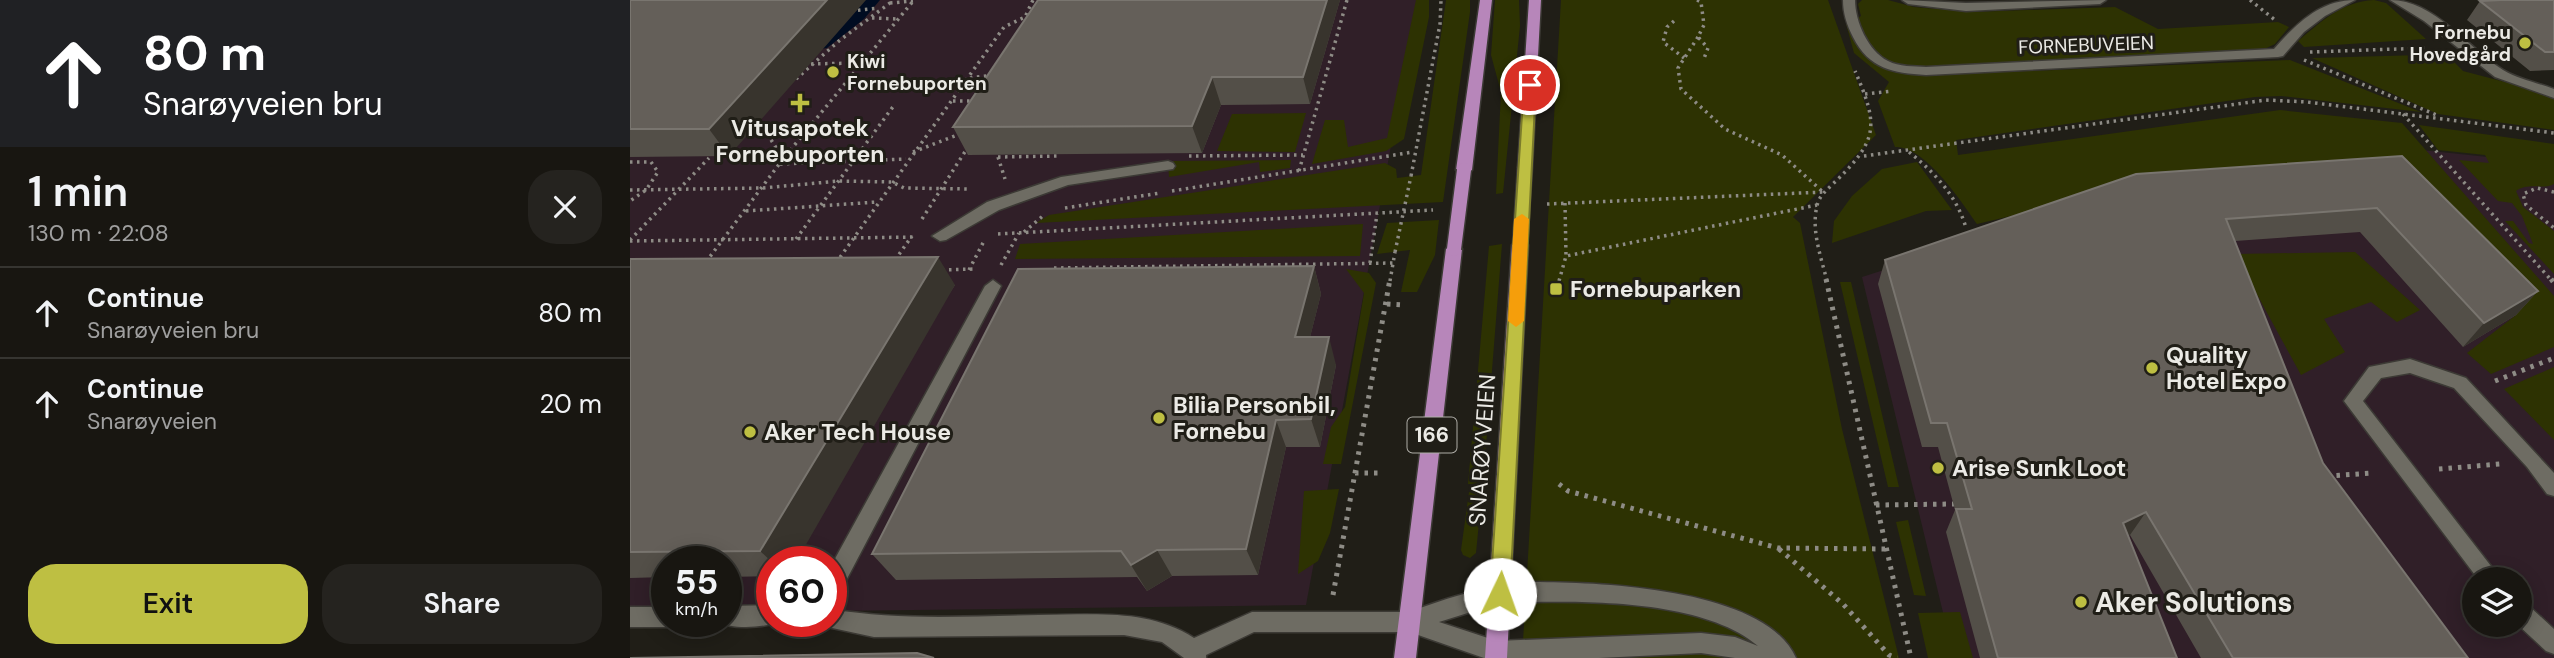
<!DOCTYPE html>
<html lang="en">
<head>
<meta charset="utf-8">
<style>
	:root { --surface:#181611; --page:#25231f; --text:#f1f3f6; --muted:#9f9f9f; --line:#363531; --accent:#bebf42 }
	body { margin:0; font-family:"DM Sans",sans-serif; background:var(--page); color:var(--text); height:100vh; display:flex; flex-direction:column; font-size:26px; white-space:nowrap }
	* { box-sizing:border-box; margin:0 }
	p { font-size:23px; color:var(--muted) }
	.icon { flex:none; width:38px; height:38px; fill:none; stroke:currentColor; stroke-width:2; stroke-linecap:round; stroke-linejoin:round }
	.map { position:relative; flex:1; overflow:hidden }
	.drawer { display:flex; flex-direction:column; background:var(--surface); width:630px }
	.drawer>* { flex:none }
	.guide { background:#202124; color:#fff; overflow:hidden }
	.fabs { position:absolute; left:1832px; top:567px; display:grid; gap:14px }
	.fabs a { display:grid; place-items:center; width:70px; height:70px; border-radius:50%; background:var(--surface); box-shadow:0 4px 18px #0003,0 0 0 2px var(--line); font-size:35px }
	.speed { position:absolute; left:21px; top:546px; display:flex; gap:14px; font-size:35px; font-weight:700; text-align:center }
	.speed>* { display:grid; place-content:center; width:91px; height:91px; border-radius:50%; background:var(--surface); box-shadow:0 4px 18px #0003,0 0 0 2px var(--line); line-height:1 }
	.speed small { font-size:18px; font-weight:400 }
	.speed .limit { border:10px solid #d22; background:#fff; color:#111 }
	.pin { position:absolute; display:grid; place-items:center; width:60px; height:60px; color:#fff; margin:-30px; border:4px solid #fff; border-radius:50%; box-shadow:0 2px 7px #0007 }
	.me { position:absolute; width:77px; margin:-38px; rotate:3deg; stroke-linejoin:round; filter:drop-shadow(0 0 5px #0008) }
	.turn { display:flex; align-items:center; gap:24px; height:147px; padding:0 28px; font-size:32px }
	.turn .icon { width:91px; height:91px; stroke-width:2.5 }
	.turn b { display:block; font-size:49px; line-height:60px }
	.round { display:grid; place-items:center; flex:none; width:74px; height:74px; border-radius:28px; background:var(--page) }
	.head { display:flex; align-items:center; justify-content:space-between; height:119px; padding:0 28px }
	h1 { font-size:42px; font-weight:600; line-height:52px }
	.button { display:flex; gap:14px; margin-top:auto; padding:14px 28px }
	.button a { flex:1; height:80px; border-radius:28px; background:var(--accent); color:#111; font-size:28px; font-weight:600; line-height:80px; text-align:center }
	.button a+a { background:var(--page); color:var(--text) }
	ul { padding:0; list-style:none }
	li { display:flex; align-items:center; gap:21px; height:91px; padding:0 28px; border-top:2px solid var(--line) }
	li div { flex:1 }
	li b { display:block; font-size:26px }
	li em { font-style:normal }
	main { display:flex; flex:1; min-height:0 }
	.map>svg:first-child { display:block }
	.commercial { fill:#301f28; fill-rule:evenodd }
	.green { fill:#2d3202 }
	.water { fill:#000c21 }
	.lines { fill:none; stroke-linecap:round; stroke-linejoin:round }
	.lane-casing { stroke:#3c3a35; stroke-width:3 }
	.street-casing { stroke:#3c3a35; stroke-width:3 }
	.primary-casing { stroke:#3c3a35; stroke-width:3 }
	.path-far1 { stroke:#8e8c86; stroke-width:3.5; stroke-dasharray:2.5 4.5; stroke-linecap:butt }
	.path { stroke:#8e8c86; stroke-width:5; stroke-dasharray:3.5 6; stroke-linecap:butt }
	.lane { fill:#6e6c63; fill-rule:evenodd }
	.street { fill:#6e6c63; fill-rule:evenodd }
	.primary { fill:#b786ba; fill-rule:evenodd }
	.primary-bridge-casing { stroke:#3c3a35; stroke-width:17; stroke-linecap:butt }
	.path-bridge { stroke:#8e8c86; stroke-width:3.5; stroke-dasharray:2.5 4.5; stroke-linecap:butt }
	.primary-bridge { stroke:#b786ba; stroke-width:14 }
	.wall { fill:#534f48 }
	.shaded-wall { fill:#38342d }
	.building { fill:#645f59; stroke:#79756f; stroke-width:2 }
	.route { fill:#bebf42; stroke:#7c7c2b; stroke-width:2 }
	.slow { fill:#f59e0b }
	.poi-dot { fill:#bebf42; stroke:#201e17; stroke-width:2.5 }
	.labels { text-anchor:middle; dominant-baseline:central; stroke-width:6; stroke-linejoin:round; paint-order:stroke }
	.far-poi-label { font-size:19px; font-weight:bold; fill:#ebeae5; stroke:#201e17; text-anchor:end }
	.far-street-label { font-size:19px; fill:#ebeae5; stroke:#201e17 }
	.shield { fill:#201e17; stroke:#aeada7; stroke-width:2 }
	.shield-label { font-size:21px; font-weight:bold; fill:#ebeae5 }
	.poi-label { font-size:23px; font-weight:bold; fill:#ebeae5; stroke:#201e17; text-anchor:start }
	.street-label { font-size:23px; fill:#ebeae5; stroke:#201e17 }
	.near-poi-label { font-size:28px; font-weight:bold; fill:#ebeae5; stroke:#201e17; text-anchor:start }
</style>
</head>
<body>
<main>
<section class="drawer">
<div class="guide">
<div class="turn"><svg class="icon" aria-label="ahead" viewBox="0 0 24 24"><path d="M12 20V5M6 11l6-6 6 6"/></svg><div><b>80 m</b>Snarøyveien bru</div></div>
</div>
<div class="head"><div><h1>1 min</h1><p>130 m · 22:08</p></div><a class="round"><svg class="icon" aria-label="close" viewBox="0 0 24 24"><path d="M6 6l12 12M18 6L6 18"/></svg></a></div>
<ul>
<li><svg class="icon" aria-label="ahead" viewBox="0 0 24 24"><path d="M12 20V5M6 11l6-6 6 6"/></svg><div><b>Continue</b><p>Snarøyveien bru</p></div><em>80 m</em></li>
<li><svg class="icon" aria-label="ahead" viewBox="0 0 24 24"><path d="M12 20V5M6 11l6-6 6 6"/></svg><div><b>Continue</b><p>Snarøyveien</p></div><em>20 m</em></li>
</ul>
<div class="button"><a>Exit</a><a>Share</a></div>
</section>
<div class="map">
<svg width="1924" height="658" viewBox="0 0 1924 658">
	<rect width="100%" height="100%" fill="#201e17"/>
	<path class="commercial" d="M 0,0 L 788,0 L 676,605 L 201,611 L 201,562 L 142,562 L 142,611 L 96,612 L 96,562 L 37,562 L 37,613 L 0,613 Z
		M 1669,137 L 1924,164 L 1924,658 L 1324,658 L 1232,277 ZM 1844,579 L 1890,579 L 1890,625 L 1844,625 Z"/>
	<path class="green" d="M 786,0 L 799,0 L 799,17 L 774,139 L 756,151 L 682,164 L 695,120 L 714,120 L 718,147 L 757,138 Z
		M 816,0 L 840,0 L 840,12 L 813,202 L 406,223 L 419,215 L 755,163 L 766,169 L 767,178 L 791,175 Z
		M 865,0 L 889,0 L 890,26 L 873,193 L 866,194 L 871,92 L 861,55 Z
		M 931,0 L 1198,0 L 1246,135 L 1163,217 L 1170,223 L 1212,429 L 1269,658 L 892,658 Z
		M 1232,0 L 1258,0 L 1284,7 L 1342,12 L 1485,7 L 1528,29 L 1648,22 L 1659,27 L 1645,44 L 1630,51 L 1367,64 L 1377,72 L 1660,60 L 1791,112 L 1651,96 L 1625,97 L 1326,140 L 1328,155 L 1650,110 L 1772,123 L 1924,296 L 1924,347 L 1861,374 L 1837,353 L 1886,315 L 1755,180 L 1432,204 L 1347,224 C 1332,202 1294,145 1265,147 L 1248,101 L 1259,82 L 1224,53 L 1216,24 L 1231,16 L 1228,4 Z
		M 1744,0 L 1756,3 L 1796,39 L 1674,47 L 1668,41 C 1692,21 1711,2 1744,0 Z
		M 1815,53 L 1833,71 L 1924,95 L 1924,130 L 1808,114 L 1682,58 L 1792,55 L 1803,64 L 1795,56 Z
		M 676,113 L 665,152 L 587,151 L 602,114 Z
		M 1789,125 L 1924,144 L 1924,184 C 1915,190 1898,182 1886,191 L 1893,207 L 1924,231 L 1924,274 L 1875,221 L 1883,221 L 1899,243 L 1903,244 L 1892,216 L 1882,203 L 1868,201 L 1829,160 L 1859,163 L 1855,155 L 1808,150 Z
		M 661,160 L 660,168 L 630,172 L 629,162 L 539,177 L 538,161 Z
		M 1287,162 L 1322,210 L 1296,211 L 1202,243 L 1204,221 L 1222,196 L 1252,169 Z
		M 809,220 L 805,255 L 787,292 L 771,292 L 780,250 L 747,254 L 757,223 Z
		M 733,224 L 730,256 L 385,259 L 390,244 Z
		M 872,244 L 853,484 L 838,484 L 859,246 Z
		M 1725,252 L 1790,310 L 1767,322 L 1741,302 L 1694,319 L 1715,352 L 1671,375 L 1605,254 Z
		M 716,269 L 739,273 L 746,283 L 711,464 L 693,464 L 701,427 L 715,407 L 734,293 Z
		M 1210,282 L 1221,282 L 1269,487 L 1258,487 Z
		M 1924,367 L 1924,440 L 1874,389 Z
		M 709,489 L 700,533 L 688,561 L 668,574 L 674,491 Z
		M 839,492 L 852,492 L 846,553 L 840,558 L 833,555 L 831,550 Z
		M 1278,520 L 1296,596 L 1284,595 L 1266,522 Z
		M 1330,612 L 1343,658 L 1298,658 L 1288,613 Z"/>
	<path class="water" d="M 233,0 L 250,0 L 234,19 L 197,48 L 190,49 Z"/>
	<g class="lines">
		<defs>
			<path id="lane" d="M 1213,0 L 1225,0 C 1225,21 1238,51 1258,61 C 1269,67 1284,66 1296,67 L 1644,49 C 1666,24 1690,0 1725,0 L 1695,16 L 1674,32 L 1653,56 L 1648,57 L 1296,75 C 1263,73 1239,69 1223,37 C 1217,25 1213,14 1213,0 Z
				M 1760,0 C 1804,0 1838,48 1873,70 C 1888,79 1908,83 1924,89 L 1924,98 L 1865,77 L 1794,21 Z
				M 538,161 L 543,163 L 545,166 L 543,169 L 438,185 L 369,210 L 316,240 L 310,241 L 302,236 L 357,202 L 431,177 Z
				M 363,280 L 371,286 L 209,594 L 201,597 L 201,566 L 355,286 Z
				M 1780,359 L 1836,378 L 1924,473 L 1924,496 L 1917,494 L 1897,467 L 1824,388 L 1780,373 L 1751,378 L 1733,401 L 1871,579 L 1848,579 L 1714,401 L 1739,367 Z
				M 1890,602 L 1898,605 L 1924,629 L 1924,654 L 1916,651 L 1888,625 Z
				M 142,605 L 142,621 L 150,621 C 136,628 100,630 87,621 L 96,621 L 96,606 Z
				M 0,607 L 37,607 L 37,621 L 46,621 L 37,627 L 0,627 Z
				M 201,609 C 269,621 340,616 409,615 C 462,615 518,608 564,638 L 622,612 L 779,612 L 787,615 L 790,622 L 787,629 L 779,632 L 624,632 L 576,655 L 576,658 L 554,658 L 532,642 L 494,635 L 244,637 L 193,626 L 191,621 L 201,621 Z"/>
			<path id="street" d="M 1272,0 L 1336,3 L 1476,0 L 1470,4 L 1336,11 L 1278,4 Z
				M 898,582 C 965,582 1135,587 1166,658 L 1105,658 L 1071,653 L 969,658 L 854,658 L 771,629 L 768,622 L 771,615 C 813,599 854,586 898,582 ZM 898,602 C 965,601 1075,601 1128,646 L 1105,637 L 1071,633 L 867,641 L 809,622 L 860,606 Z"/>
			<path id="primary" d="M 850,0 L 862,0 L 842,170 L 834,175 L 826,170 Z
				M 899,0 L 911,0 L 902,167 L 895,172 L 888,167 Z
				M 890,240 L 898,245 L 877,658 L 855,658 L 882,245 Z
				M 824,243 L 832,249 L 786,658 L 764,658 L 816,249 Z"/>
		</defs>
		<use href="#lane" class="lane-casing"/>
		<use href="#street" class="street-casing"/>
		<use href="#primary" class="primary-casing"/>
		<path class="path-far1" d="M 1067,0 L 1071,2 L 1074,25 L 1068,37 L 1078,48 L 1073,61
			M 1620,0 L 1645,20
			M 260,3 L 283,1
			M 221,11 L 248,8
			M 242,18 L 268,19
			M 1044,21 L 1037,27 L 1033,42 L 1054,58
			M 1068,37 L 1048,68 L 1051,89 L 1095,129 L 1152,155 L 1193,192
			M 1680,52 L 1797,48
			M 1674,60 L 1809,116
			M 174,64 L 231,63
			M 340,78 L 363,75
			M 166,79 L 210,40 L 264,0
			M 1235,94 L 1262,91
			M 323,101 L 346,101
			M 1773,114 L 1922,281
			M 130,122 L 153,159
			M 283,152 L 330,134
			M 1279,152 C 1304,172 1327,196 1336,228
			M 559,156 L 673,155
			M 1234,156 L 1636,100 L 1677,102 L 1924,133
			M 368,157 L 428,156
			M 368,157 L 375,179
			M 0,162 L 21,162 L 28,172 L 16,190 L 0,201
			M 150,164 L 276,159
			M 669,171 L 717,0
			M 781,176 L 810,24 L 811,0
			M 0,190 L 133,188 L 209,181 L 262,182 L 274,188 L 340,189
			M 542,191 L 783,152
			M 1924,192 L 1907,188 L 1893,194 L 1896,205 L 1924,228
			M 935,203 L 936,256
			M 917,204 L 1194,192
			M 435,208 L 530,193
			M 116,211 L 247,202
			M 292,219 L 338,147
			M 394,232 L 414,215
			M 368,234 L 803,210
			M 166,239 L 265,104
			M 0,240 L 79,158
			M 0,241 L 286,237
			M 265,260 L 282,236
			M 76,262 L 153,159 L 284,0
			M 206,263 L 374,27 L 395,17 L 403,0
			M 740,263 L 747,214
			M 371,265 L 389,233
			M 424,268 L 763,263
			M 312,270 L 345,269
			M 339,270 L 354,241
			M 760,281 L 765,252
			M 929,281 L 936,256 L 1187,205
			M 1197,281 C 1191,257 1181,230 1187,206 C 1189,195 1199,188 1207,180 C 1249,139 1248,124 1225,71"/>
		<path class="path" d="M 1196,279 L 1281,658
			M 1921,279 L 1924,283
			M 928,286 L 930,279
			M 757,304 L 774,305
			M 1865,381 L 1924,358
			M 1809,469 L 1870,464
			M 725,473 L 748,473
			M 1697,476 L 1744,473
			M 929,484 L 938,491 L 1148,548 L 1256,549
			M 1246,505 L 1324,504
			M 1149,549 L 1213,604 L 1259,655 L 1267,658
			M 703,595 L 760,279"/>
		<use href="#lane" class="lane"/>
		<use href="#street" class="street"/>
		<use href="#primary" class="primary"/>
		<defs>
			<path id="primary-bridge" d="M 890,245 L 895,167
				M 824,249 L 834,170"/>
		</defs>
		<use href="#primary-bridge" class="primary-bridge-casing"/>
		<path class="path-bridge" d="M 765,252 L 781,176"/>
		<use href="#primary-bridge" class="primary-bridge"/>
	</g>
	<path class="wall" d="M 0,0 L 99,156 L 0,157 Z
		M 408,0 L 710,0 L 680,104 L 591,105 L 572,153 L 338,155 L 323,127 Z
		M 1924,0 L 1924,70 L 1900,71 L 1837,20 L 1850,1 Z
		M 1772,156 L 1908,291 L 1886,315 L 1833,347 L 1730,232 L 1605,241 L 1693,463 L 1838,658 L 1571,658 L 1500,535 L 1498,536 L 1547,658 L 1350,658 L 1316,532 L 1325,510 L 1308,447 L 1292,447 L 1248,284 L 1255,260 Z
		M 0,259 L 325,285 L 142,562 L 142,576 L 96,577 L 96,562 L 37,562 L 37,577 L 0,578 Z
		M 684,266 L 691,294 L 680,337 L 706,365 L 690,447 L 656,447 L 628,575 L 542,576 L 517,591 L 507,577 L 266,580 L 242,554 Z"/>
	<path class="shaded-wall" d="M 197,0 L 236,0 L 99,156 L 79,129 Z
		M 697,0 L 710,0 L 680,104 L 673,77 Z
		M 582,77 L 591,105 L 572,153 L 562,126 Z
		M 308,257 L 325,285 L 166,562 L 142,562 L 130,551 Z
		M 684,266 L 691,294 L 673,365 L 665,337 Z
		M 1908,291 L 1886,315 L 1833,347 L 1854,323 Z
		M 699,337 L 706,365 L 690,447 L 681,419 Z
		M 646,420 L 656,447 L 628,575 L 616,549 Z
		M 1516,512 L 1500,535 L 1478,545 L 1493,523 Z
		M 527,550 L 542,576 L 517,591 L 501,565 Z"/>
	<path class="building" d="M 0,0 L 197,0 L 79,129 L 0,129 Z
		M 408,0 L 697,0 L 673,77 L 582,77 L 562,126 L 323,127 Z
		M 1871,0 L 1924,0 L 1924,52 L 1915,52 L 1850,1 Z
		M 1772,156 L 1908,291 L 1854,323 L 1747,208 L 1596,219 L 1693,463 L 1838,658 L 1603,658 L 1516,512 L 1493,523 L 1547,658 L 1368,658 L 1326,509 L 1342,509 L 1317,423 L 1301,423 L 1255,260 L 1506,174 Z
		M 308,257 L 130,551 L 0,552 L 0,259 Z
		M 684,266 L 665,337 L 699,337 L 681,419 L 646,420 L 616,549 L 527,550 L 501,565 L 491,551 L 242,554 L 388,269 Z
		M 287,653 L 304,658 L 0,658 Z"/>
	<path class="route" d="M 900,81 L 906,85 L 880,594 L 877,600 L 870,603 L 863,600 L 860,594 L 894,85 Z"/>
	<path class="slow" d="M 892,214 L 899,219 L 894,321 L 886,327 L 878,321 L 884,219 Z"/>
	<g class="poi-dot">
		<circle cx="1895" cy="43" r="7"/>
		<circle cx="203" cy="72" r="7"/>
		<path d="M166.5 92.5h7v7h7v7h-7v7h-7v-7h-7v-7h7z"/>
		<rect x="919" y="282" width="14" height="14" rx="3.5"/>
		<circle cx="1522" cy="368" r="7"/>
		<circle cx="529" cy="418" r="7"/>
		<circle cx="120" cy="432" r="7"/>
		<circle cx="1308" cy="468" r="7"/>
		<circle cx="1451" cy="602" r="7"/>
	</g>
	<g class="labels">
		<g class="far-poi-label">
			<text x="1881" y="32">Fornebu<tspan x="1881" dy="22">Hovedgård</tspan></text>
			<text x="217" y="61" text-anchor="start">Kiwi<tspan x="217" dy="22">Fornebuporten</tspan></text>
		</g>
		<g class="far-street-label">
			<text transform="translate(1456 45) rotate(-2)">FORNEBUVEIEN</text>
		</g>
		<rect class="shield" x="777.5" y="417.5" width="49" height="35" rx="5"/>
		<g class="shield-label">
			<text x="802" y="435">166</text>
		</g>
		<g class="poi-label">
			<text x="170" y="128" text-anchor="middle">Vitusapotek<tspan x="170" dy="26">Fornebuporten</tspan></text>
			<text x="940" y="289">Fornebuparken</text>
			<text x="1536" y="355">Quality<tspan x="1536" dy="26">Hotel Expo</tspan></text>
			<text x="543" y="405">Bilia Personbil,<tspan x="543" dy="26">Fornebu</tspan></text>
			<text x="134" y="432">Aker Tech House</text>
			<text x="1322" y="468">Arise Sunk Loot</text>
		</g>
		<g class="street-label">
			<text transform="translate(852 450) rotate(-86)">SNARØYVEIEN</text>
		</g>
		<g class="near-poi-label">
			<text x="1465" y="602">Aker Solutions</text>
		</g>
	</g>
</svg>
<div class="fabs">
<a><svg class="icon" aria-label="layers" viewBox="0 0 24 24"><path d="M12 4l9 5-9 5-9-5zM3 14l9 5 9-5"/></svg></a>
</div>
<div class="speed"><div>55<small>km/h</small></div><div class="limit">60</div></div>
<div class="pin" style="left:900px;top:85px;background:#d93025"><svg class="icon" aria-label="arrive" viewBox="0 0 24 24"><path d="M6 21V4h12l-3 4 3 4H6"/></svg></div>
<svg class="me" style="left:870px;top:594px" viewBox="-20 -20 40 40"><circle r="19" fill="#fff"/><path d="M0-13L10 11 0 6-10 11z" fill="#bebf42"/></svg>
</div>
</main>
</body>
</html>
